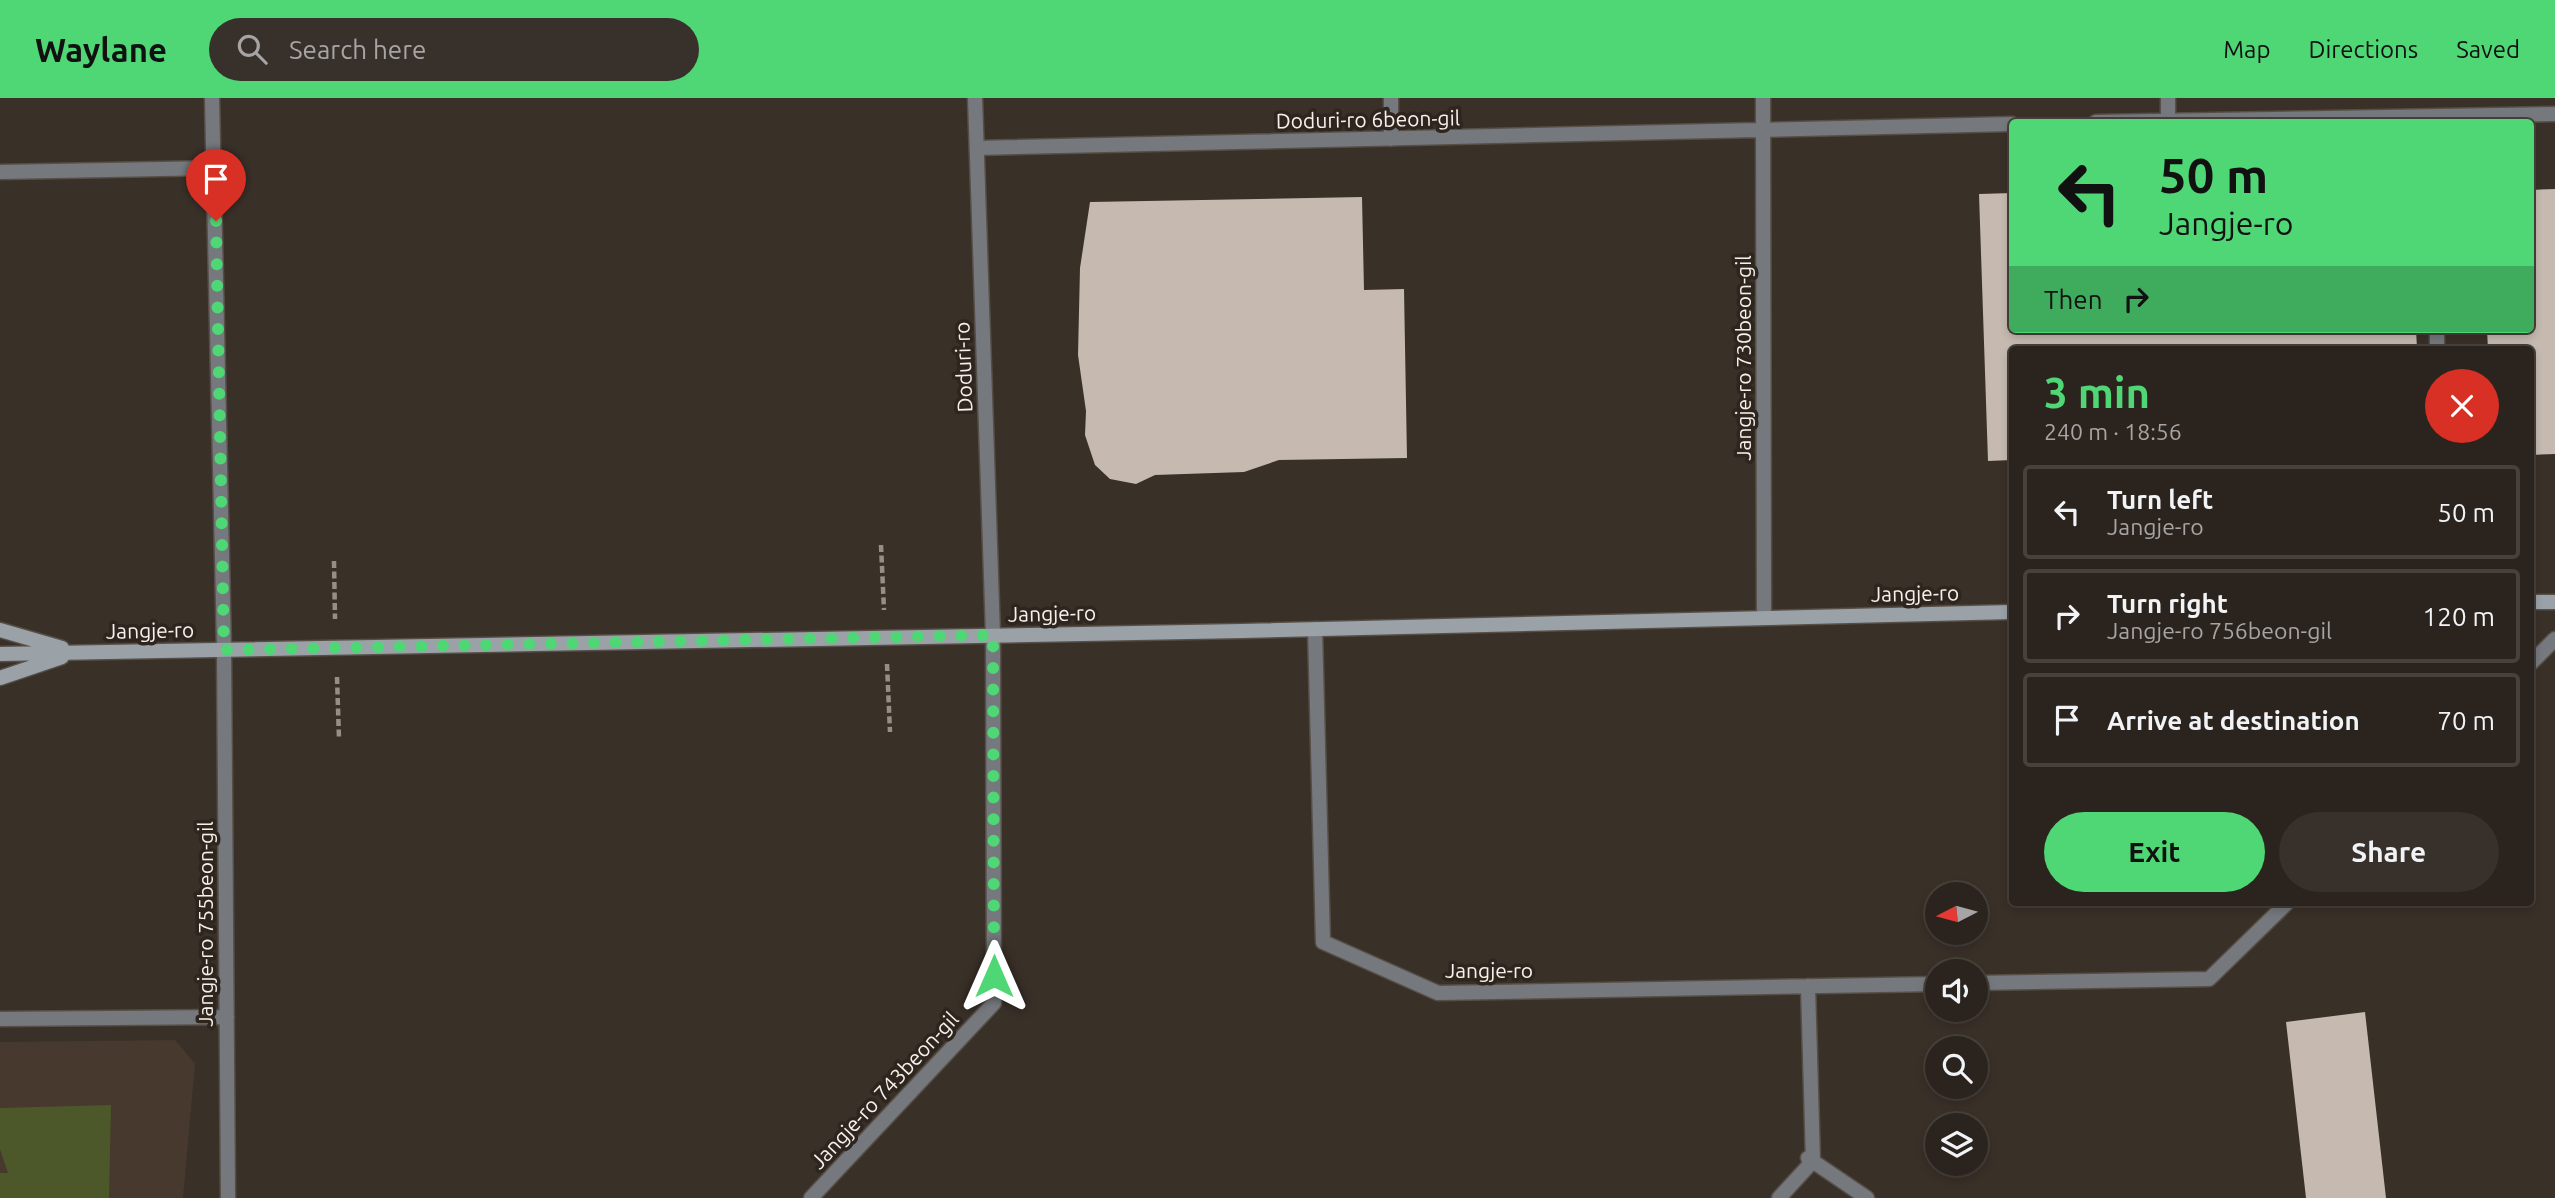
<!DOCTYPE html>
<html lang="en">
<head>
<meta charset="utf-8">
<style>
	:root { --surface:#2b241e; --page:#37302b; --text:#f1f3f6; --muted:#a6a4a4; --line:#47413c; --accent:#4fd675 }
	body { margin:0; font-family:Ubuntu,sans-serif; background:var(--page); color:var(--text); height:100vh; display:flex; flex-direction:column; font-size:26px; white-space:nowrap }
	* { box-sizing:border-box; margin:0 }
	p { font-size:23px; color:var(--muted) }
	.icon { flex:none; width:38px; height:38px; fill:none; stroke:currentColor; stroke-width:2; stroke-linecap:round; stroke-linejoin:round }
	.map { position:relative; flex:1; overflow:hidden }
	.sheet { position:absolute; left:2009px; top:248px; width:525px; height:560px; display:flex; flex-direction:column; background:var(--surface); border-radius:7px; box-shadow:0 4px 10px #0003,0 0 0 2px var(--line) }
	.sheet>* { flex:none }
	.top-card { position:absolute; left:2009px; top:21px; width:525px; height:214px; border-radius:7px; box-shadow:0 4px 10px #0003,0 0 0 2px var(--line); background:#4fd675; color:#111; overflow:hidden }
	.needle { width:46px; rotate:264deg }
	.buttons { position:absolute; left:1925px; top:784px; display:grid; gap:14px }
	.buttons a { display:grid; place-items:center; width:63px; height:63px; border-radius:50%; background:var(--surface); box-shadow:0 4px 10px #0003,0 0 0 2px var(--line); font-size:35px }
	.pin { position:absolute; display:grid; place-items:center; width:60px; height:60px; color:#fff; margin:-72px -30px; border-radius:50% 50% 50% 0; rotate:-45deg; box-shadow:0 0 7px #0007 }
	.pin .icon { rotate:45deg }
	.me { position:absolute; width:77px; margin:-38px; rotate:0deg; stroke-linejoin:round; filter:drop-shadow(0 0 5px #0008) }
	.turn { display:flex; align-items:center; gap:24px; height:147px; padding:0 35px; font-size:32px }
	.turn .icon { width:91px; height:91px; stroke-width:2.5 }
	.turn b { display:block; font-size:49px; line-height:60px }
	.then { display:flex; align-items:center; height:66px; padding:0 35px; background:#0003; gap:14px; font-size:26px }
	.round { display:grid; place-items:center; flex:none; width:74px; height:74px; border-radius:37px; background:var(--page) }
	.summary { display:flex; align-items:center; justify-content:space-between; height:119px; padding:0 35px }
	h1 { font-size:42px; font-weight:600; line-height:52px; color:var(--accent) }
	.cta { display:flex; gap:14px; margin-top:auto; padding:14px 35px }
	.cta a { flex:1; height:80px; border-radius:42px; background:var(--accent); color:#111; font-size:28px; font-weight:600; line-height:80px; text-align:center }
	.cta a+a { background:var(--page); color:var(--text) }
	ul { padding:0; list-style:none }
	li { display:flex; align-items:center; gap:21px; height:94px; margin:0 14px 10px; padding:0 21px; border:4px solid var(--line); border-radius:7px }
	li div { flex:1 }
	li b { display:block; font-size:26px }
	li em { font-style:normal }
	header { display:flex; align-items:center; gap:42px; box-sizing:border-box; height:98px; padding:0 35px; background:var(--accent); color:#111 }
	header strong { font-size:33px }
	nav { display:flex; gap:38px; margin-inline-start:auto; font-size:24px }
	.search { width:490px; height:63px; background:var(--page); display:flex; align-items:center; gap:18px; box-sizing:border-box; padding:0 24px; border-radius:38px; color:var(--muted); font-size:26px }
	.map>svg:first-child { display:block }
	.built { fill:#47392d }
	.green { fill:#4c5829 }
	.building { fill:#c5b9b0 }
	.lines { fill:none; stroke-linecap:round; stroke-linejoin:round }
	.service-casing { stroke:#574f47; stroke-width:17 }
	.minor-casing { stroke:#574f47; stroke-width:17 }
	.tertiary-casing { stroke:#574f47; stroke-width:17 }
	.secondary-casing { stroke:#574f47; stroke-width:17 }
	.path { stroke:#968f88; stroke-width:4.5; stroke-dasharray:7 3.5; stroke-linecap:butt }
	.service { stroke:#75797d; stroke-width:14 }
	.minor { stroke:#75797d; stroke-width:14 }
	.tertiary { stroke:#75797d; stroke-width:14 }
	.secondary { stroke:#9aa2a8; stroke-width:14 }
	.route { stroke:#4fd675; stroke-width:12; stroke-dasharray:0 21.6 }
	.labels { text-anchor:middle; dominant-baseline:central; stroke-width:7; stroke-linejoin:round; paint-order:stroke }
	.street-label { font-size:21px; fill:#f6f0eb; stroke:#2e261e }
</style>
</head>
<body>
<header>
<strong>Waylane</strong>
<div class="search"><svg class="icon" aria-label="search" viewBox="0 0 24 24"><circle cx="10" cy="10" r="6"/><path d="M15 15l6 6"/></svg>Search here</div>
<nav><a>Map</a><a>Directions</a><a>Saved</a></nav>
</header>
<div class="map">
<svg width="2555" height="1100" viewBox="0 0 2555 1100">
	<rect width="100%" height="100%" fill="#393028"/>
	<path class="built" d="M 175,942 L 195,966 L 183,1100 L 0,1100 L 0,944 Z"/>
	<path class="green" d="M 111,1007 L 109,1100 L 0,1100 L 0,1075 L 8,1075 L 0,1051 L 0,1010 Z"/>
	<path class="building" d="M 2555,91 L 2555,356 L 2530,357 L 2530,252 L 2488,252 L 2487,231 L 2530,231 L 2530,92 Z
		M 2012,95 L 2012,231 L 2416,231 L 2417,251 L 2012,252 L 2012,362 L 1988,363 L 1979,96 Z
		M 1362,99 L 1364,192 L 1404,191 L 1407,360 L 1279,362 L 1244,374 L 1155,377 L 1136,386 L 1110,381 L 1095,367 L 1085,337 L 1086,313 L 1078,257 L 1080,170 L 1090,104 Z
		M 2365,914 L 2386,1100 L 2306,1100 L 2286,924 Z"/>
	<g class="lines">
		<defs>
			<path id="service" d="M 2437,231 L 2437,252"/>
			<path id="minor" d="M 212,0 L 224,552 L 228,1100
				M 1391,0 L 1391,41
				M 1763,0 L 1764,519
				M 2168,0 L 2168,23
				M 2096,24 L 2555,16
				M 977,50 L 2012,26
				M 0,74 L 215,70
				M 1315,531 L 1323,844 L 1438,895 L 1937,886
				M 2530,566 L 2555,541
				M 1976,885 L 2209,881 L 2287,805
				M 0,921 L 227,919
				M 1808,1060 L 1867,1100
				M 811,1100 L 994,905 L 993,537
				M 1779,1100 L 1813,1063 L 1808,888"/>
			<path id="tertiary" d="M 975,0 L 993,537"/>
			<path id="secondary" d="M 2530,504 L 2555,504
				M 0,532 L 62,550
				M 0,556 L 1242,533 L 2012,514
				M 0,580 L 62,559"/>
		</defs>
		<use href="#service" class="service-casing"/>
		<use href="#minor" class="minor-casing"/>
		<use href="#tertiary" class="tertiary-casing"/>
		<use href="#secondary" class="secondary-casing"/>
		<path class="path" d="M 881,447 L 884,512
			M 334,463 L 335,521
			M 887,566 L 890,634
			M 337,579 L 339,641"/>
		<use href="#service" class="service"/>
		<use href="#minor" class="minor"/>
		<use href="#tertiary" class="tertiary"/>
		<use href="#secondary" class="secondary"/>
	</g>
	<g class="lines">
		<path class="route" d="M 216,123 L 224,552 L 993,537 L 994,878"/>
	</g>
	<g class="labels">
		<g class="street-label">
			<text transform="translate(1368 21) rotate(-1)">Doduri-ro 6beon-gil</text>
			<text transform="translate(1743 260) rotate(-90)">Jangje-ro 730beon-gil</text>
			<text transform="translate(963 269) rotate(-92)">Doduri-ro</text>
			<text transform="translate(1915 495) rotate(-1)">Jangje-ro</text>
			<text transform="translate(1052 515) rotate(-1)">Jangje-ro</text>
			<text transform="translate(150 532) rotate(-1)">Jangje-ro</text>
			<text transform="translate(205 826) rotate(-90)">Jangje-ro 755beon-gil</text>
			<text x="1489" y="872">Jangje-ro</text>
			<text transform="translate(884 992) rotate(-47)">Jangje-ro 743beon-gil</text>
		</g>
	</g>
</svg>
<div class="buttons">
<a><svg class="needle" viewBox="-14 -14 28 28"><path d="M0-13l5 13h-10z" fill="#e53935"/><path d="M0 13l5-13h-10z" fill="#a6a4a4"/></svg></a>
<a><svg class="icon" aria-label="sound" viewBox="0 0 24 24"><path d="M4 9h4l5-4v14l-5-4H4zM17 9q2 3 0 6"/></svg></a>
<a><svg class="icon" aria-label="search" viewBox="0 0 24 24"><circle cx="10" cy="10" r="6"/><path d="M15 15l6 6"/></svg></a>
<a><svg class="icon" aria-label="layers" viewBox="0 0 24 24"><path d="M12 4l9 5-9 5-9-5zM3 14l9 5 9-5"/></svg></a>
</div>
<div class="pin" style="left:216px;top:123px;background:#d93025"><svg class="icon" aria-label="arrive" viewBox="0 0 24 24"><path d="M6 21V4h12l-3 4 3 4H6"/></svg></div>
<svg class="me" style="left:994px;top:878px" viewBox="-20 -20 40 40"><path d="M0-17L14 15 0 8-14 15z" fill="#4fd675" stroke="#fff" stroke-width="4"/></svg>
<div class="top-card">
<div class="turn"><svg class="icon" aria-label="left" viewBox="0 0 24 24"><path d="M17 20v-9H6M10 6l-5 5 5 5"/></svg><div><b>50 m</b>Jangje-ro</div></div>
<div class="then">Then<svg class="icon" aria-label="right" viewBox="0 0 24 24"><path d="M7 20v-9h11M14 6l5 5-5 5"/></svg></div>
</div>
<section class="sheet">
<div class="summary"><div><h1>3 min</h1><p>240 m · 18:56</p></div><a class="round" style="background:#d93025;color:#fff"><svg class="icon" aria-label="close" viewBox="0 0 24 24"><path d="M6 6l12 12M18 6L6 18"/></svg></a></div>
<ul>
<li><svg class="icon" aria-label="left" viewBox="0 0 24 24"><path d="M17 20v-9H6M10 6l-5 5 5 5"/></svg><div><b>Turn left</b><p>Jangje-ro</p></div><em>50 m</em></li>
<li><svg class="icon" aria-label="right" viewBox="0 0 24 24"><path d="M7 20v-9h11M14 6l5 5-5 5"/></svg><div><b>Turn right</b><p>Jangje-ro 756beon-gil</p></div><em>120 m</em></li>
<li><svg class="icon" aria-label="arrive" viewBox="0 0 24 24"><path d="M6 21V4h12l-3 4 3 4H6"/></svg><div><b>Arrive at destination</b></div><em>70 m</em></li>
</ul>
<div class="cta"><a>Exit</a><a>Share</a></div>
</section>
</div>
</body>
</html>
